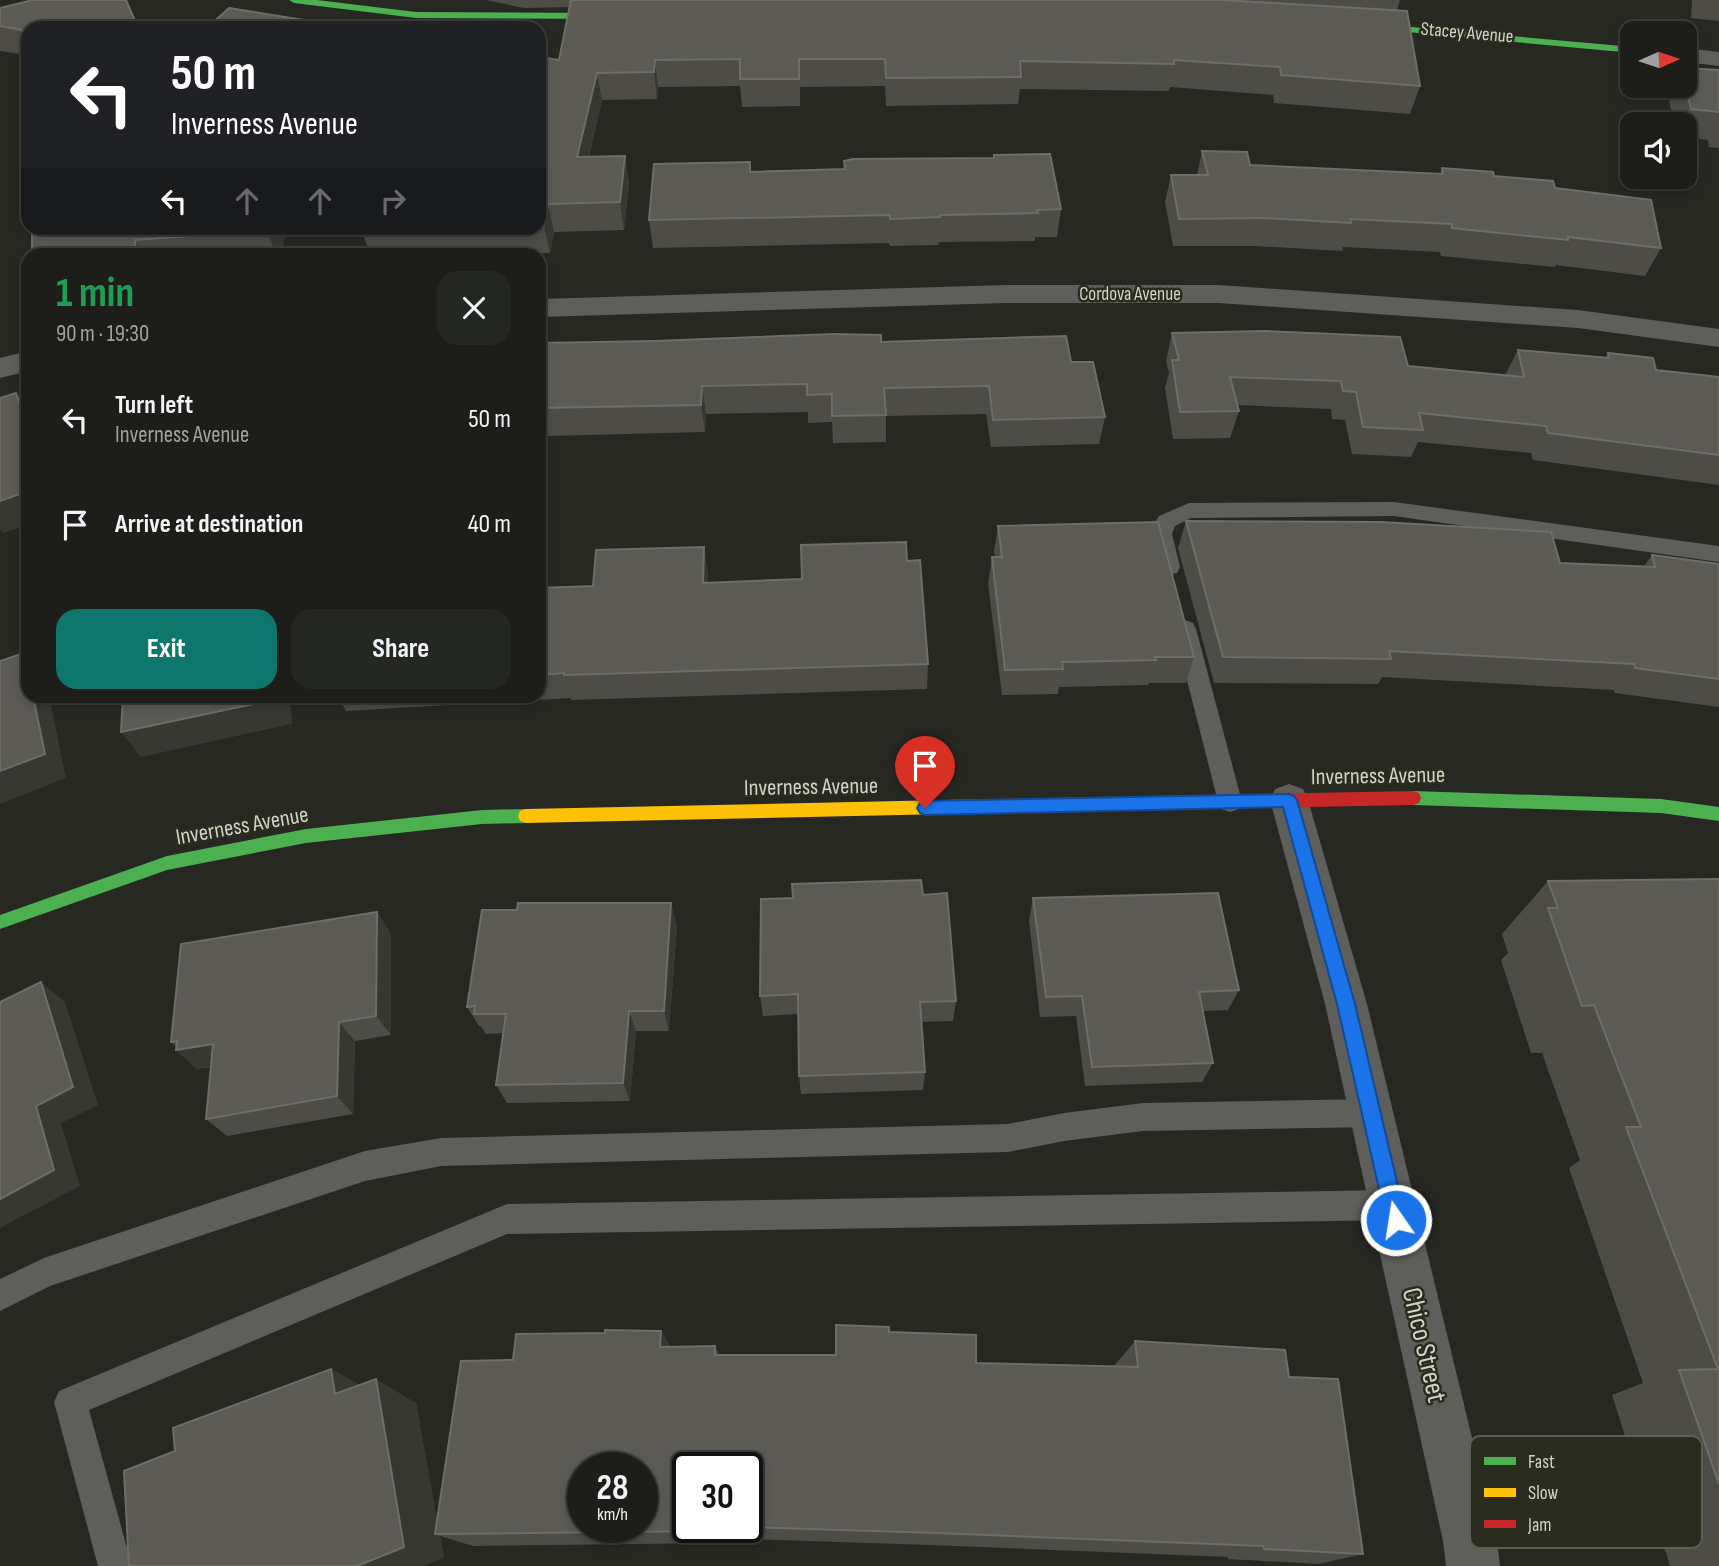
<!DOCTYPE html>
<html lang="en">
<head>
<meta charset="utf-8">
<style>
	:root { --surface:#1d1e1a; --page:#252723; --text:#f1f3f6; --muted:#a0a2a2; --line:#3b3c39; --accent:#0f766e }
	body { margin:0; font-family:"Sofia Sans Condensed",sans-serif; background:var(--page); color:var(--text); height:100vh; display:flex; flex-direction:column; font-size:26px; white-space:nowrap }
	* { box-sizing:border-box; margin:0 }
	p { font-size:23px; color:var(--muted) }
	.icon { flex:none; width:38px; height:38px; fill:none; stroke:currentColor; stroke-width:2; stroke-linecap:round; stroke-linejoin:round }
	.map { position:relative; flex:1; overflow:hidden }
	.side { position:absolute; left:21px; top:248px; width:525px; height:455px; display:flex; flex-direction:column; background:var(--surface); border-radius:21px; box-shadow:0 4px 10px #0003,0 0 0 2px var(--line) }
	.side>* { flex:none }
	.banner { position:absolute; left:21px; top:21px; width:525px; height:214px; border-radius:21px; box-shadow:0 4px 10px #0003,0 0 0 2px var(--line); background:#202124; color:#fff; overflow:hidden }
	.needle { width:46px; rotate:87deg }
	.fabs { position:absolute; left:1620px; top:21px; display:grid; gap:14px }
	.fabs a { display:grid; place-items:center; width:77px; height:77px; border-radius:14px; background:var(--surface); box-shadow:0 4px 10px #0003,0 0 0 2px var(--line); font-size:35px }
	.speed { position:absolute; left:567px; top:1452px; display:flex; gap:14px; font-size:35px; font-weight:700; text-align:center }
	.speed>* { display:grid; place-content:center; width:91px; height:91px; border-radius:50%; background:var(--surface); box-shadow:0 4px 10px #0003,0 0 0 2px var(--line); line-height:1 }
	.speed small { font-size:18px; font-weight:400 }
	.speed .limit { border:4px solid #111; border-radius:10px; background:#fff; color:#111 }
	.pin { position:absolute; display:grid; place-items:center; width:60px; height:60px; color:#fff; margin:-72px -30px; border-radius:50% 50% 50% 0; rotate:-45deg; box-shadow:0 0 7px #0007 }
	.pin .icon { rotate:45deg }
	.me { position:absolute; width:77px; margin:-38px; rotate:347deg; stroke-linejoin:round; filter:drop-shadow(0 0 5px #0008) }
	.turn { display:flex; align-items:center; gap:24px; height:147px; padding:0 35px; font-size:32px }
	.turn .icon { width:91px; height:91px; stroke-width:2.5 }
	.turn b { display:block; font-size:49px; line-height:60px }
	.lanes { display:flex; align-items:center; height:66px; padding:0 35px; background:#0003; justify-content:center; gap:35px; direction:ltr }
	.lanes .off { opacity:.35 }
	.round { display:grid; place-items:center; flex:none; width:74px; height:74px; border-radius:21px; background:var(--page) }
	.overview { display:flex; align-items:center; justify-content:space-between; height:119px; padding:0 35px }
	h1 { font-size:42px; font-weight:700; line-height:52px; color:#1e9e55 }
	.button { display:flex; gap:14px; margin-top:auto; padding:14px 35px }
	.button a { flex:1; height:80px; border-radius:21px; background:var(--accent); color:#fff; font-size:28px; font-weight:700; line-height:80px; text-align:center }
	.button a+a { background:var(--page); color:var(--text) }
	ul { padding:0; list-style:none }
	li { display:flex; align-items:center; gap:21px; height:105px; padding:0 35px }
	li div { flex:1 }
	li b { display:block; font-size:26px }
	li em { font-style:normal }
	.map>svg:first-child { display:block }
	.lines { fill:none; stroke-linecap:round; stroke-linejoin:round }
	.lane { fill:#5e5f5a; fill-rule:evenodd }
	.street { fill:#5e5f5a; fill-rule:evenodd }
	.fast { fill:#4caf50; fill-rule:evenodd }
	.slow { fill:#ffc107; fill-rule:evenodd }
	.jam { fill:#c62828; fill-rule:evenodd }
	.wall { fill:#4d4c47; fill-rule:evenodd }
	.shaded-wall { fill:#383832 }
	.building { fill:#5b5a55; stroke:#6e6d67; stroke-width:2; fill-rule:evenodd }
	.route { fill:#1a73e8; stroke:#114b97; stroke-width:2 }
	.labels { text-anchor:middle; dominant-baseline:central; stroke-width:5; stroke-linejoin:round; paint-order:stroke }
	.far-street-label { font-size:19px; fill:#d1d2c9; stroke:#292c1e }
	.street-label { font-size:23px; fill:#d1d2c9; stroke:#292c1e }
	.near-street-label { font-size:28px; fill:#d1d2c9; stroke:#292c1e }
	.key { fill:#292c1e; stroke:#5b5e51; stroke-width:2 }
	.key-label { font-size:19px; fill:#d1d2c9 }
</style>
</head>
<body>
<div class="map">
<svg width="1719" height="1566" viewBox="0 0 1719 1566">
	<rect width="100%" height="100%" fill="#272822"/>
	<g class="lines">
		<path class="lane" d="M 1394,502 L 1719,546 L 1719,562 L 1394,516 L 1191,518 L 1175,526 L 1172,534 L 1180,567 L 1177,573 L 1169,575 L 1161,573 C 1151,555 1148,533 1159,516 L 1189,503 Z
			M 1185,620 L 1193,623 L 1196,629 L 1242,802 L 1239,809 L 1230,812 L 1221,809 L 1218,802 L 1174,629 L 1177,623 Z
			M 1371,1099 L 1381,1103 L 1385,1113 L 1381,1123 L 1371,1127 L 1143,1131 L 1064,1141 L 1008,1152 L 441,1166 L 365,1181 L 50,1286 L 0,1311 L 0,1279 L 44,1258 L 365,1151 L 441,1138 L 1008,1124 L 1064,1113 L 1143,1103 Z
			M 1393,1190 L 1404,1194 L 1408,1205 L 1404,1216 L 1393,1220 L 507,1234 L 89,1410 L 132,1566 L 98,1566 L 54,1402 L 59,1391 L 507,1204 Z"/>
		<path class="street" d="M 1685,48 L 1719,52 L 1719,66 L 1685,62 Z
			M 1006,285 L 1219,285 L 1578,310 L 1719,329 L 1719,347 L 1578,328 L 1219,303 L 1006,303 L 539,317 L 539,299 Z
			M 28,351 L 28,371 L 0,378 L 0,358 Z
			M 1289,784 L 1303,789 L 1308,800 L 1367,1004 L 1497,1541 L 1500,1566 L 1446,1566 L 1443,1541 L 1325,1004 L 1270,800 L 1275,789 Z"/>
		<path class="fast" d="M 289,0 L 317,0 L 416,12 L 621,13 L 626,16 L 621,19 L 416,18 L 294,3 Z
			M 1356,22 L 1633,47 L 1633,53 L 1353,27 L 1353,23 Z
			M 1413,791 L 1661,799 L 1719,807 L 1719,821 L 1661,813 L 1413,805 L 1407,803 L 1405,798 L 1407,793 Z
			M 526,809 L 532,811 L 534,816 L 532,821 L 526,823 L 482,824 L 306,843 L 167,870 L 0,929 L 0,915 L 167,856 L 306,829 L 482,810 Z"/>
		<path class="slow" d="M 992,799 L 998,801 L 1000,806 L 998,811 L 992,813 L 526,823 L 520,821 L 518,816 L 520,811 L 526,809 Z"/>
		<path class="jam" d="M 1413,791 L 1419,793 L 1421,798 L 1419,803 L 1413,805 L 992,813 L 986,811 L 984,806 L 986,801 L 992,799 Z"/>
	</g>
	<path class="wall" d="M 33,0 L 127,0 L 139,28 L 28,28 L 28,55 L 0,51 L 0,8 Z
		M 486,0 L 1400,0 L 1397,10 L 1420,86 L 1410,114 L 1274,103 L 1273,95 L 1170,87 L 1169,91 L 1020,89 L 1018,104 L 886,106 L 885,86 L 800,87 L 800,106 L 742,107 L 740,86 L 658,87 L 657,99 L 602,100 L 589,157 L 625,156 L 629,184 L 624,230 L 554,232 L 550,253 L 449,256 L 371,256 L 361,229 L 362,228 L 539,228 L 539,92 L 559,60 L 569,7 L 524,8 Z
		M 1692,0 L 1719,0 L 1719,21 L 1691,18 Z
		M 1685,68 L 1719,70 L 1719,148 L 1709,147 L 1708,140 L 1685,137 L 1685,124 L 1674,124 L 1668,95 L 1672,86 L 1685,86 Z
		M 1202,151 L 1250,165 L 1440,174 L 1442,168 L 1494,176 L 1555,188 L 1661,248 L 1645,276 L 1556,265 L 1555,267 L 1441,256 L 1440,252 L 1343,247 L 1342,251 L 1256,246 L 1173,246 L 1165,202 L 1171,175 L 1197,175 Z
		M 844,161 L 1061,209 L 1057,237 L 1035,237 L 1035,241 L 939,242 L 938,245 L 890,246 L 889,243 L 653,248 L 649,220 L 750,162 L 750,172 L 844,169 Z
		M 32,228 L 287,228 L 280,256 L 32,256 Z
		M 1172,333 L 1408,366 L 1505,375 L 1518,350 L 1605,358 L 1608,353 L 1656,370 L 1719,377 L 1719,485 L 1533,460 L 1531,453 L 1418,442 L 1411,457 L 1352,454 L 1345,420 L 1332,419 L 1331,409 L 1237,405 L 1239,411 L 1230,438 L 1173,439 L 1165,388 L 1169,373 L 1166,361 Z
		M 881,342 L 1071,362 L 1105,417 L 1099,444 L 991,447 L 986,414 L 886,416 L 886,442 L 833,443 L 832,422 L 808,423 L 808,412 L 706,414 L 705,432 L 547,436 L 545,448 L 539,448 L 539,343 Z
		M 1186,521 L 1560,563 L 1644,566 L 1652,555 L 1719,564 L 1719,707 L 1615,693 L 1614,690 L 1382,677 L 1378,684 L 1214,683 L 1178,548 Z
		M 998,526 L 1194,657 L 1186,683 L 1149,683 L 1148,685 L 1059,687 L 1058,694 L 1002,695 L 988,584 L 992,557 L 995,557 L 994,552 Z
		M 907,561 L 928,664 L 927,689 L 571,700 L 571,698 L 346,711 L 338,696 L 539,696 L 539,588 L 593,586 L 708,573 L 707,583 L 802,579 Z
		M 1719,879 L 1719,1566 L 1670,1566 L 1650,1502 L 1646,1502 L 1612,1395 L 1643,1383 L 1569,1168 L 1580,1160 L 1542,1053 L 1531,1053 L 1501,960 L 1508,953 L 1502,934 L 1548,881 Z
		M 923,895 L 956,1001 L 953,1021 L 921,1022 L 925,1072 L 923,1090 L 801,1094 L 799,1076 L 798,1014 L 763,1016 L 760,996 Z
		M 1033,898 L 1239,990 L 1228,1010 L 1203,1011 L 1213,1063 L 1202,1082 L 1085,1086 L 1076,1016 L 1040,1017 L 1029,920 Z
		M 377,912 L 391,934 L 391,1035 L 355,1041 L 353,1114 L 227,1136 L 206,1119 L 211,1067 L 197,1069 L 176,1050 L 177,1047 L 171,1042 Z
		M 677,925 L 669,1031 L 636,1031 L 630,1101 L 507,1103 L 496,1085 L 504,1033 L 486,1034 L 481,1026 L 479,1026 L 467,1007 Z
		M 661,1331 L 670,1347 L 715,1346 L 719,1355 L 836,1355 L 889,1332 L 976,1363 L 1114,1366 L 1135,1341 L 1289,1377 L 1363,1554 L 1319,1564 L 1228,1559 L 1228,1557 L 930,1545 L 720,1538 L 720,1543 L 473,1546 L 440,1536 L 444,1557 L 423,1566 L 129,1566 L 175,1451 L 331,1369 L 360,1385 L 416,1403 L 437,1522 L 513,1360 L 605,1333 ZM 747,1468 L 747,1528 L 688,1528 Z"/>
	<path class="shaded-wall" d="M 655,60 L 658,87 L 657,99 L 654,72 Z
		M 597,73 L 602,100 L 582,185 L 577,157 Z
		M 625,156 L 629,184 L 624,230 L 620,202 Z
		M 548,204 L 554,232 L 550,253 L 544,226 Z
		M 268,228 L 287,228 L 280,256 L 277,256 L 267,231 Z
		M 135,240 L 143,256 L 117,256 Z
		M 702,386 L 706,414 L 705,432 L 701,405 Z
		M 16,393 L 28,411 L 28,422 L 25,418 Z
		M 540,408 L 547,436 L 545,448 L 539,424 Z
		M 28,491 L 28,525 L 3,533 L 0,529 L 0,501 Z
		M 704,547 L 708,573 L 707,609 L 703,583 Z
		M 24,653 L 28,658 L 28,674 Z
		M 33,696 L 49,696 L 66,778 L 0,804 L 0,771 Z
		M 277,696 L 290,696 L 292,724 L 141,757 L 121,732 Z
		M 671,903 L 677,925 L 669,1031 L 664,1011 Z
		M 377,912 L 391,934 L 391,1035 L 376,1016 Z
		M 41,982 L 65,1002 L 98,1105 L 61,1123 L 80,1186 L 0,1228 L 0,1199 L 36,1106 Z
		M 629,1011 L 636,1031 L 630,1101 L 623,1083 Z
		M 339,1022 L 355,1041 L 353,1114 L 337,1096 Z
		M 213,1044 L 232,1062 L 197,1069 L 176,1050 Z
		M 661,1331 L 677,1358 L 660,1347 Z
		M 331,1369 L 375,1393 L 335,1394 Z
		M 376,1379 L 416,1403 L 440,1534 L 435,1534 L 440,1536 L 444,1557 L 423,1566 L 357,1566 Z
		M 707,1528 L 710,1528 L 720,1538 L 720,1543 L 707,1531 Z"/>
	<path class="building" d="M 33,0 L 126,0 L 138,28 L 28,28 L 28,31 L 0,26 L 0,8 Z
		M 571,0 L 1222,0 L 1407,11 L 1420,86 L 1281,75 L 1280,67 L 1174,60 L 1174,64 L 1020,61 L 1021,77 L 886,78 L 885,59 L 799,59 L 799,79 L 740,79 L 740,59 L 655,60 L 654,72 L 597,73 L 577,157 L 625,156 L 620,202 L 548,204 L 544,226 L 539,226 L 539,92 L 546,58 L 559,60 Z
		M 229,8 L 354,28 L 207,28 Z
		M 1685,68 L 1719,70 L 1719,112 L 1691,109 L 1685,83 Z
		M 1202,151 L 1247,152 L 1250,165 L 1443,174 L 1442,168 L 1493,172 L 1494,176 L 1553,181 L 1555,188 L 1651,200 L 1661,248 L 1568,237 L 1568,240 L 1452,228 L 1452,224 L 1350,219 L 1351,223 L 1264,218 L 1179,219 L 1171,175 L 1208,175 Z
		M 1050,154 L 1061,209 L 1037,210 L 1038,213 L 940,215 L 940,217 L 890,219 L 890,215 L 649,220 L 654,164 L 750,162 L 750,172 L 845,169 L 844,161 L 853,159 L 994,158 L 994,155 Z
		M 32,228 L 268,228 L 267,231 L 135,240 L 136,252 L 117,256 L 32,256 Z
		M 362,228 L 452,228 L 361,229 Z
		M 1265,331 L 1400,337 L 1408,366 L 1524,377 L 1518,350 L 1609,358 L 1608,353 L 1653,358 L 1656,370 L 1719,377 L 1719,455 L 1548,433 L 1546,426 L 1419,413 L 1423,430 L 1363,427 L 1356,392 L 1343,391 L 1341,381 L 1230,377 L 1239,411 L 1180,412 L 1172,360 L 1179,360 L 1172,333 Z
		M 834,334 L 881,335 L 881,342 L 1066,336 L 1071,362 L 1093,362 L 1105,417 L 993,420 L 989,386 L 884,388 L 886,415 L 832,416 L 832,394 L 807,395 L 807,384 L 702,386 L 701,405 L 540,408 L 539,416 L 539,343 L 654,341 Z
		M 16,393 L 25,418 L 28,417 L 28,491 L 0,501 L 0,398 Z
		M 1186,521 L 1381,522 L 1551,532 L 1560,563 L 1655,567 L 1652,555 L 1719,564 L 1719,679 L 1635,668 L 1634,664 L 1389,651 L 1391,659 L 1223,657 Z
		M 1158,522 L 1194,657 L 1155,657 L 1156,660 L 1062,662 L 1063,669 L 1005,670 L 992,557 L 1002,557 L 998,526 Z
		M 906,542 L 907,561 L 920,560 L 928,664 L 564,675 L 564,673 L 539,675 L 539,588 L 593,586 L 596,550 L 704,547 L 703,583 L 802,579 L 801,545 Z
		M 24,653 L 28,674 L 28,696 L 33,696 L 45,754 L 0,771 L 0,661 Z
		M 123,696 L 277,696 L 277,699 L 121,732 Z
		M 1719,879 L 1719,1484 L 1679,1370 L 1718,1369 L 1626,1127 L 1641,1127 L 1594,1005 L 1582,1006 L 1548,908 L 1558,908 L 1548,881 Z
		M 921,880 L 923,895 L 947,893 L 956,1001 L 920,1002 L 925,1072 L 799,1076 L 798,994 L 760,996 L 761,899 L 793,898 L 792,884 Z
		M 1218,893 L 1239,990 L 1199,992 L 1213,1063 L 1092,1067 L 1082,996 L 1046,997 L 1033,898 Z
		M 518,903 L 671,903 L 664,1011 L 629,1011 L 623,1083 L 496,1085 L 506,1014 L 474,1014 L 475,1006 L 467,1007 L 482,910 L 517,910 Z
		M 377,912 L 376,1016 L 339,1022 L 337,1096 L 206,1119 L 213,1044 L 176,1050 L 177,1041 L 171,1042 L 181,944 Z
		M 41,982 L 73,1087 L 36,1106 L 54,1170 L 0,1199 L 0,1002 Z
		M 836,1325 L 889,1327 L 889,1332 L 976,1335 L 976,1363 L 1138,1367 L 1135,1341 L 1285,1350 L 1289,1377 L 1338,1379 L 1363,1554 L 1264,1549 L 1263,1546 L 937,1533 L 747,1527 L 747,1468 L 688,1468 L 688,1528 L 707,1528 L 707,1531 L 435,1534 L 461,1361 L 513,1360 L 516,1334 L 605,1333 L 605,1330 L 661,1331 L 660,1347 L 715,1346 L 715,1355 L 836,1355 ZM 583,1468 L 642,1468 L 642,1528 L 583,1528 Z
		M 331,1369 L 335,1394 L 376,1379 L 404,1547 L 357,1566 L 129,1566 L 124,1471 L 175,1451 L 173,1428 Z"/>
	<path class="route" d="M 1289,794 L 1294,796 L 1297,800 L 1355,1004 L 1406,1220 L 1403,1227 L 1396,1230 L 1389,1227 L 1386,1220 L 1337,1004 L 1283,807 L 925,815 L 920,813 L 917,808 L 920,803 L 925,801 Z"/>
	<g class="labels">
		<g class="far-street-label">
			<text transform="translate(1467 33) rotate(5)">Stacey Avenue</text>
			<text x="1130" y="294">Cordova Avenue</text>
		</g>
		<g class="street-label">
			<text transform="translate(1378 776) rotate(-1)">Inverness Avenue</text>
			<text transform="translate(811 787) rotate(-1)">Inverness Avenue</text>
			<text transform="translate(242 826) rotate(-10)">Inverness Avenue</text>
		</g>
		<g class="near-street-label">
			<text transform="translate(1424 1345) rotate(77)">Chico Street</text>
		</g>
	</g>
	<rect x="1470" y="1436" width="232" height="112" rx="10" class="key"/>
	<rect x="1484" y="1457" width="32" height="8" fill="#4caf50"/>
	<rect x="1484" y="1488" width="32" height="9" fill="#ffc107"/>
	<rect x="1484" y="1520" width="32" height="8" fill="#c62828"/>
	<g class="key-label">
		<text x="1528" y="1468">Fast</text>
		<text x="1528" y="1499">Slow</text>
		<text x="1528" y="1531">Jam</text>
	</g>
</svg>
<div class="fabs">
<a><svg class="needle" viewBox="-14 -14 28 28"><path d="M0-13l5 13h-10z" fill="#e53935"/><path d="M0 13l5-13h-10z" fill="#a0a2a2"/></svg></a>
<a><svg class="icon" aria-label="sound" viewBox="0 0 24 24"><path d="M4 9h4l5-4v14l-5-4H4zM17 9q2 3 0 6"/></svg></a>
</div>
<div class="speed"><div>28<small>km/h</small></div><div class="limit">30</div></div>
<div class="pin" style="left:925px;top:808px;background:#d93025"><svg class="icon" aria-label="arrive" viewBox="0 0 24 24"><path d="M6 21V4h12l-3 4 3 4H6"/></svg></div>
<svg class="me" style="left:1396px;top:1220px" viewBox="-20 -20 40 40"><circle r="17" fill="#1a73e8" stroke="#fff" stroke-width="3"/><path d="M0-11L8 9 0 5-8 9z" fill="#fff"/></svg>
<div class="banner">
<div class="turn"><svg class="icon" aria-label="left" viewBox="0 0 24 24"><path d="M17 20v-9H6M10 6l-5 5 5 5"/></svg><div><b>50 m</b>Inverness Avenue</div></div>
<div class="lanes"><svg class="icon" aria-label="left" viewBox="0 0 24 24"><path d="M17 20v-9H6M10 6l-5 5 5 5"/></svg><svg class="icon off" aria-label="ahead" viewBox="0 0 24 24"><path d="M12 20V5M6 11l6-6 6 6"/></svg><svg class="icon off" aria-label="ahead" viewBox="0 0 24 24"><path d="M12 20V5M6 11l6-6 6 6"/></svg><svg class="icon off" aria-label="right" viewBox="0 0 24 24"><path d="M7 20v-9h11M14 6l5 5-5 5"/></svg></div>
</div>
<section class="side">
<div class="overview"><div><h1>1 min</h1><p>90 m · 19:30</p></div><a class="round"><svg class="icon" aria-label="close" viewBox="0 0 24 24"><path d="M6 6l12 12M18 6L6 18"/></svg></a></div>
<ul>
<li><svg class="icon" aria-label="left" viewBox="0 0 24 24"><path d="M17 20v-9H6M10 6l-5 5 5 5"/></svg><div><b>Turn left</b><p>Inverness Avenue</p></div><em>50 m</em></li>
<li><svg class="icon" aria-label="arrive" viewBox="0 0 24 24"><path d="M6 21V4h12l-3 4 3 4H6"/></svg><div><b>Arrive at destination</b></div><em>40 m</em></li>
</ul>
<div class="button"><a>Exit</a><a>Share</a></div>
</section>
</div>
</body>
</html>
